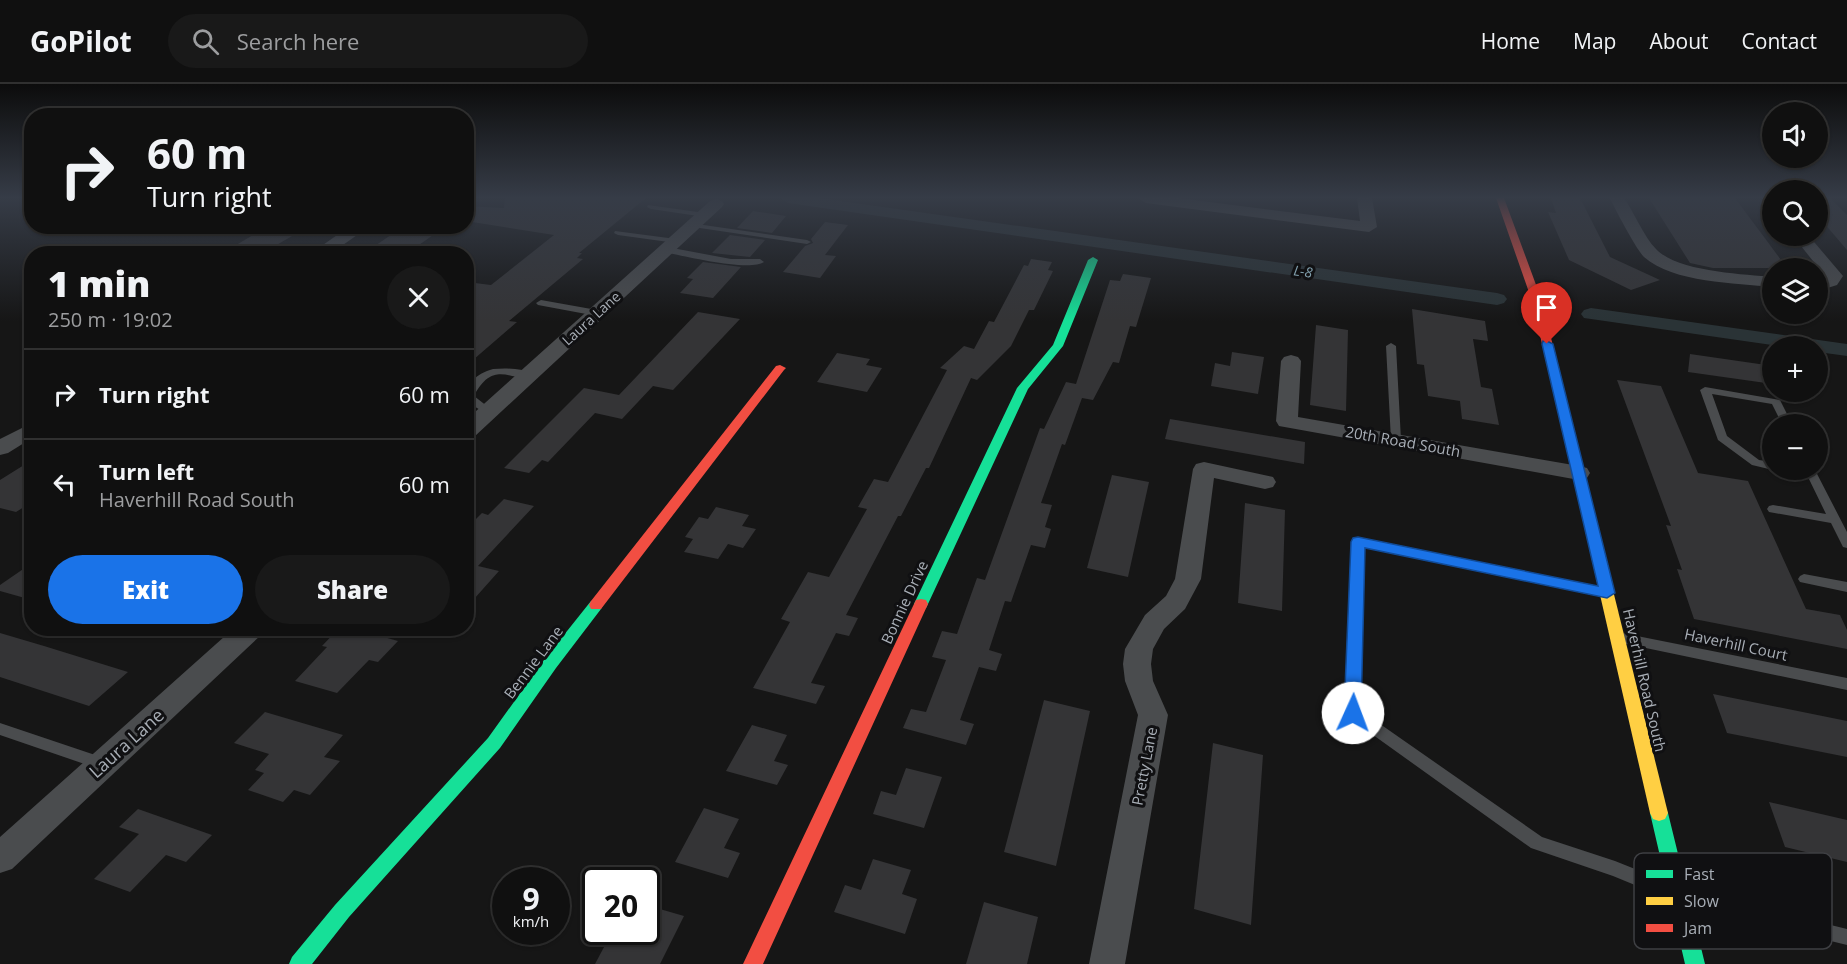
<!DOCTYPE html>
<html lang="en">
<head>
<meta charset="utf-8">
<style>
	:root { --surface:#101010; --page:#191919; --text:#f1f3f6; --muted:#9c9d9f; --line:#303030; --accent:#1a73e8 }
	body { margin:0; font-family:"Open Sans",sans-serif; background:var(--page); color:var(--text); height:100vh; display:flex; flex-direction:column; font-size:22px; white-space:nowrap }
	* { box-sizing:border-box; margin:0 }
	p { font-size:20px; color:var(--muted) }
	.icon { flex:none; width:33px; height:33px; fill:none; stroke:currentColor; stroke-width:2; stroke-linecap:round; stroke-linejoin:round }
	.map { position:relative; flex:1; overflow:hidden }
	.sheet { position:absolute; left:24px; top:162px; width:450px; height:390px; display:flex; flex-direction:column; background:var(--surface); border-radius:24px; box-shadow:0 2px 4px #0004,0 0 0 2px var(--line) }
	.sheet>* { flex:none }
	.guide { position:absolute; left:24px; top:24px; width:450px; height:126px; border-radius:24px; box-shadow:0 2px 4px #0004,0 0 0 2px var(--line); background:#101010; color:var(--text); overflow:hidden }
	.fabs { position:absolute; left:1762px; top:18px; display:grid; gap:12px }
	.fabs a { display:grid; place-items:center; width:66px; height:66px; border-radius:50%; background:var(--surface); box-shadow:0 2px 4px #0004,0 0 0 2px var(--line); font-size:30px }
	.speed { position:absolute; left:492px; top:783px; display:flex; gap:12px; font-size:30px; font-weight:700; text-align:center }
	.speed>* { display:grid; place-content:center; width:78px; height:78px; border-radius:50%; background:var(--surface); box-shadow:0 2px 4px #0004,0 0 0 2px var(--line); line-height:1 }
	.speed small { font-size:15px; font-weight:400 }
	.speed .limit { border:3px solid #111; border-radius:9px; background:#fff; color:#111 }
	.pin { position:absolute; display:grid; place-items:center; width:51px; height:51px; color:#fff; margin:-62px -26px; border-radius:50% 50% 50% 0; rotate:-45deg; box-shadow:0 0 6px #0007 }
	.pin .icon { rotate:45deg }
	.me { position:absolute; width:66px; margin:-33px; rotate:2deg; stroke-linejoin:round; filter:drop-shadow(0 0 4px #0008) }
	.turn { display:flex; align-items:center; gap:21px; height:126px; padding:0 24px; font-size:27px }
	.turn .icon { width:78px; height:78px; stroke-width:2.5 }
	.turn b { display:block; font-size:42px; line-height:51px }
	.round { display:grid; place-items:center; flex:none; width:63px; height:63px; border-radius:32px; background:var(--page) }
	.summary { display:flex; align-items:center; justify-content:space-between; height:102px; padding:0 24px }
	h1 { font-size:36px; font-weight:800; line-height:45px }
	.cta { display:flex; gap:12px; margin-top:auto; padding:12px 24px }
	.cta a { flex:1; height:69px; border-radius:36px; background:var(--accent); color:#fff; font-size:24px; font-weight:800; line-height:69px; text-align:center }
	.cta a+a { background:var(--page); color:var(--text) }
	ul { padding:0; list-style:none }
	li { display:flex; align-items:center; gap:18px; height:90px; padding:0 24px; border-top:2px solid var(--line) }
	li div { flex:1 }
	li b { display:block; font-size:22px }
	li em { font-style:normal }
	header { display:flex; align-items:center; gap:36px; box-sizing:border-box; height:84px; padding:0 30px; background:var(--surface); border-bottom:2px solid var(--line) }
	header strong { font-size:28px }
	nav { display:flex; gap:33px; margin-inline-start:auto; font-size:21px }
	.search { width:420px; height:54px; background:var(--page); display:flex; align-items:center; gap:15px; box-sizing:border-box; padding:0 21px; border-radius:33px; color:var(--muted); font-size:22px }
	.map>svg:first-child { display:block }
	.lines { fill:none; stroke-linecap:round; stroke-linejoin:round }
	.canal { fill:#2a3336; fill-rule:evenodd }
	.building { fill:#343436 }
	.lane { fill:#4a4c4e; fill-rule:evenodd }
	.street { fill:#4a4c4e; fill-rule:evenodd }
	.fast { fill:#16e098; fill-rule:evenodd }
	.slow { fill:#ffcf43; fill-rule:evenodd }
	.jam { fill:#f24e42; fill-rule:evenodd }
	.route { fill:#1a73e8; stroke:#114b97; stroke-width:1.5 }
	.labels { text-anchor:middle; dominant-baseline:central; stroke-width:6; stroke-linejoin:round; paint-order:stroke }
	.far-water-label { font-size:14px; font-style:italic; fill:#82a0ae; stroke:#101012 }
	.far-street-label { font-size:14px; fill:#a8aeb6; stroke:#101012 }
	.street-label { font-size:15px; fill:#a8aeb6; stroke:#101012 }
	.near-street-label { font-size:18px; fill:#a8aeb6; stroke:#101012 }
	.key { fill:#101012; stroke:#3e3f43; stroke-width:1.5 }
	.key-label { font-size:16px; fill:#a8aeb6 }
</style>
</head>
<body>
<header>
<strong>GoPilot</strong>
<div class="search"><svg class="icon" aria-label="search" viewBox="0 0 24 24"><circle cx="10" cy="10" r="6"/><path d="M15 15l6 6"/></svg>Search here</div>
<nav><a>Home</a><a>Map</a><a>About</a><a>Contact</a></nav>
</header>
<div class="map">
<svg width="1847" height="880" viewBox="0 0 1847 880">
	<rect width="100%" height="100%" fill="#161616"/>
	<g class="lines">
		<path class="canal" d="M 780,114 L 819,114 L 1497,209 L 1504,211 L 1507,215 L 1504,219 L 1497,221 L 788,119 Z
			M 1591,224 L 1847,260 L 1847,272 L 1818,268 L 1818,262 L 1779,262 L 1584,234 L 1581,230 L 1584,226 Z"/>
	</g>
	<path class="building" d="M 505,114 L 646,114 L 579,169 L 582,169 L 577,174 L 583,175 L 509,237 L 517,238 L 466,282 L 466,205 L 475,199 L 491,201 L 554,151 L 466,137 L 466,122 L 504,124 Z
		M 1551,114 L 1580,114 L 1610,173 L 1660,196 L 1631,206 L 1569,176 L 1548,128 L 1556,129 Z
		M 1649,114 L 1735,114 L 1787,184 L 1713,184 L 1690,179 Z
		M 1818,114 L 1830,114 L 1847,131 L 1847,166 L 1818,132 Z
		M 753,127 L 786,132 L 772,149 L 737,144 Z
		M 825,138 L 848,141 L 825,171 L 836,172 L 820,194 L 783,188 L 805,162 L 813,159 L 811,155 Z
		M 268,142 L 299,148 L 261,170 L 221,170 Z
		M 404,142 L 446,142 L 406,170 L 363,170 Z
		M 730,151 L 765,156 L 750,173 L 712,169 Z
		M 1031,175 L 1052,178 L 1048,186 L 1053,187 L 1034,226 L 1029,226 L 1011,262 L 977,296 L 971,294 L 929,384 L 926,384 L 901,432 L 898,432 L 846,531 L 858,534 L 849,552 L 836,549 L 811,599 L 825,602 L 816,620 L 753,604 L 790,538 L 781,535 L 808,488 L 829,493 L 867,425 L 858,423 L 874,395 L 888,398 L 947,286 L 940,284 L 964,262 L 974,265 L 989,237 L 994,238 L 1024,181 L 1028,182 Z
		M 703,178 L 741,183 L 713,214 L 680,209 L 693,195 L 687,194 Z
		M 1123,190 L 1151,194 L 1136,243 L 1130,242 L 1119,279 L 1113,278 L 1093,316 L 1082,314 L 1065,361 L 1062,360 L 1041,419 L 1052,421 L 1045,443 L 1051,445 L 1045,464 L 1031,461 L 1011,518 L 1005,517 L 989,566 L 1002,570 L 996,587 L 979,583 L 960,636 L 974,640 L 966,661 L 903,644 L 911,625 L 926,628 L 946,576 L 932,573 L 942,547 L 957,550 L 977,494 L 985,496 L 1040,344 L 1044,345 L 1066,298 L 1076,300 L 1110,196 L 1120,197 Z
		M 1412,225 L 1485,237 L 1488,257 L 1473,255 L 1481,303 L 1492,305 L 1499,341 L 1462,335 L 1460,317 L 1428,312 L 1424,281 L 1417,280 Z
		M 698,228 L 740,235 L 673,306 L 653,302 L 622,335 L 595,329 L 548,378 L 542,376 L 529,389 L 504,384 L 584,304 L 619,311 Z
		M 1316,241 L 1348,246 L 1346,327 L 1310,321 Z
		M 1232,268 L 1264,273 L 1258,310 L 1211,302 L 1215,279 L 1230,282 Z
		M 837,269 L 870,275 L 866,281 L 882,284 L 867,308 L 817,298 Z
		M 1690,270 L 1773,282 L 1773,300 L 1688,288 Z
		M 1617,296 L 1661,302 L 1698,389 L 1748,397 L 1806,525 L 1840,531 L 1847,546 L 1847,565 L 1694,535 L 1677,485 L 1682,486 L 1666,441 L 1671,442 Z
		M 1170,335 L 1305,358 L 1304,380 L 1165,355 Z
		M 32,376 L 32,418 L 16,428 L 0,424 L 0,396 Z
		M 1112,391 L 1149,398 L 1128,493 L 1087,484 Z
		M 504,415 L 534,422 L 478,482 L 499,487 L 466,524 L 466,445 L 482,429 L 488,431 Z
		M 1245,419 L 1285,426 L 1282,527 L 1238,519 Z
		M 716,423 L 749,431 L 742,442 L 756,445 L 743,464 L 728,460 L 718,475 L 684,468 L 693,455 L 685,453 L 699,433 L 708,435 Z
		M 32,479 L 32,516 L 0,507 L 0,501 Z
		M 339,544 L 352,544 L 398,557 L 378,578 L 369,576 L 337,609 L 295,597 L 327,563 L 322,562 Z
		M 0,549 L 44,562 L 128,588 L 89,622 L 0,593 Z
		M 1713,610 L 1847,637 L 1847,673 L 1727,649 Z
		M 1044,616 L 1090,627 L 1056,782 L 1004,768 Z
		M 265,628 L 343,651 L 324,673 L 340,677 L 310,711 L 294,706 L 283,718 L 248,706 L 264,689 L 255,686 L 269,670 L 234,659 Z
		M 752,641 L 787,651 L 774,677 L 788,681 L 777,701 L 726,687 Z
		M 1213,659 L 1263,671 L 1251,841 L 1194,825 Z
		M 906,684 L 942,693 L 924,744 L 873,730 L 881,707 L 896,711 Z
		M 1769,718 L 1847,736 L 1847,778 L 1785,763 Z
		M 704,724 L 739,735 L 724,764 L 740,769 L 728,794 L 675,778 Z
		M 138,725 L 212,751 L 186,778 L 166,771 L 130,808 L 94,795 L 139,750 L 119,743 Z
		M 873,775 L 911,786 L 902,810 L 917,815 L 905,850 L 834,828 L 845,801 L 861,806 Z
		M 984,818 L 1038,833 L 1027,880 L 966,880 Z
		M 646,821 L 684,832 L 660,880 L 595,880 L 612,848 L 628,853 L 631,848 L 646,848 Z"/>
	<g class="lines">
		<path class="lane" d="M 648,121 L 705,129 L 709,131 L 705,133 L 651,125 L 647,123 Z
			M 690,139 L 807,156 L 811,158 L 807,160 L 693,143 L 689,141 Z
			M 615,147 L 676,155 L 680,157 L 676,159 L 618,151 L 614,149 Z
			M 667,163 L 731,175 L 760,175 L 764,178 C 749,188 684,172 664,168 L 664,164 Z
			M 541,216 L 597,226 L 602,229 L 597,232 L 538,221 L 536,219 Z
			M 1391,259 L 1396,262 L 1401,356 L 1396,359 L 1391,356 L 1386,262 Z
			M 493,285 C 506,284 524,284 534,291 C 516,303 495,271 474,312 L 492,326 L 493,328 L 492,330 L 488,331 L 466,317 C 466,299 476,290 493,285 Z
			M 1705,303 L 1780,316 L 1792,340 L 1782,340 L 1772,320 L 1712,310 L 1727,352 L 1759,376 L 1773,378 L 1773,386 L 1752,381 L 1718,356 L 1700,306 Z
			M 1784,386 L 1815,386 L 1847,448 L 1847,464 L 1843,463 L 1831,439 L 1769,428 L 1767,425 L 1769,422 L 1773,421 L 1826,430 L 1808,393 L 1786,389 Z
			M 1358,453 L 1607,505 L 1608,508 L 1607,511 L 1602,513 L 1364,462 L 1360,626 L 1542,753 L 1615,777 L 1675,801 L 1677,807 L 1675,813 L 1669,815 L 1613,792 L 1531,764 L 1348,633 L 1346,629 L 1352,457 Z
			M 1804,490 L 1847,498 L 1847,508 L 1800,498 L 1798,495 L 1800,492 Z
			M 220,544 L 244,544 L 251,546 L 253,550 L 251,554 L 246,555 L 221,548 Z
			M 1622,549 L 1847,594 L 1847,606 L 1617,558 L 1615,554 L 1617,550 Z
			M 0,639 L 107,675 L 110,680 L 107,685 L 102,686 L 0,651 Z
			M 1688,806 L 1847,845 L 1847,861 L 1688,822 L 1682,820 L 1680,814 L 1682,808 Z"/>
		<path class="street" d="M 1138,114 L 1178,114 L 1360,137 L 1357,114 L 1372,114 L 1377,143 L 1369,148 L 1146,119 Z
			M 1610,114 L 1624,114 C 1634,128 1644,153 1656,165 C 1678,188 1743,190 1773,193 L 1773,203 C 1736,199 1673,199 1644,173 C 1636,165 1615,125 1610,114 Z
			M 1762,114 L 1773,114 L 1773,123 L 1768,121 Z
			M 716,115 L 722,117 L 724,120 L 722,123 L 474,353 L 466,354 L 466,336 L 710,117 Z
			M 350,142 L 370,142 L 330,170 L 310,170 Z
			M 1793,152 L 1809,152 L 1843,192 L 1837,201 L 1818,207 L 1818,196 L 1825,192 Z
			M 1291,271 L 1298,273 L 1301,277 L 1298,333 L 1579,382 L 1587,384 L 1590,389 L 1587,394 L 1579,396 L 1279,342 L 1276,337 L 1281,277 L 1284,273 Z
			M 32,339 L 32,354 L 8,369 L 0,371 L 0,355 Z
			M 1204,378 L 1273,393 L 1276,398 L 1273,403 L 1265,405 L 1214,394 L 1201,495 L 1185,525 L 1164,545 L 1153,565 L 1151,580 L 1153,597 L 1168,631 L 1125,880 L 1089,880 L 1138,631 L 1125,597 L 1123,580 L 1125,565 L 1145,531 L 1166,512 L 1175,495 L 1193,385 L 1196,380 Z
			M 234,544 L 265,544 L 261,551 L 12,785 L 0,789 L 0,753 Z"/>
		<path class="fast" d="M 1093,173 L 1098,176 L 1063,262 L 1028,305 L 928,520 L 926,524 L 916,524 L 914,520 L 1017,304 L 1053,261 L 1088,176 Z
			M 596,516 L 601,517 L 603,521 L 601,525 L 556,584 L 500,664 L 349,833 L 312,880 L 289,880 L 292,873 L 335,821 L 488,654 L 544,576 L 591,517 Z
			M 1659,721 L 1665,723 L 1668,729 L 1705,880 L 1685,880 L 1650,729 L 1653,723 Z"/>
		<path class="slow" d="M 1579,389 L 1585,393 L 1668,729 L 1665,735 L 1659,737 L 1653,735 L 1650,729 L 1573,393 Z"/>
		<path class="jam" d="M 1496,114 L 1504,114 L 1542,217 L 1585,393 L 1584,396 L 1574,396 L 1573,393 L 1532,217 Z
			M 780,281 L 786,284 L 784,286 L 601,525 L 591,525 L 589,521 L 591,517 L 776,282 Z
			M 921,515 L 926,516 L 928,520 L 763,880 L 743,880 L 914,520 L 916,516 Z"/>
	</g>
	<linearGradient id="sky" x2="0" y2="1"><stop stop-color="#0c0c0c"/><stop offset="0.48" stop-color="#363c47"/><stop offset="1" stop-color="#363c47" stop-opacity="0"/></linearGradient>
	<rect width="1847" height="237" fill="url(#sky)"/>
	<path class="route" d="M 1543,257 L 1547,257 L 1553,260 L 1615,509 L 1607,514 L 1365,464 L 1361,629 L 1359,634 L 1353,636 L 1347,634 L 1344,629 L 1351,458 L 1353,454 L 1358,453 L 1598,502 L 1542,260 Z"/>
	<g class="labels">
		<g class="far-water-label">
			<text transform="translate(1303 187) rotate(8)">L-8</text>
		</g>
		<g class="far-street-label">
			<text transform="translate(591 234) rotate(-42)">Laura Lane</text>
		</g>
		<g class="street-label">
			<text transform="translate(1403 357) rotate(10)">20th Road South</text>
			<text transform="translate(904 518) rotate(-65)">Bonnie Drive</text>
			<text transform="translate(1736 560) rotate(12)">Haverhill Court</text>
			<text transform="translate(533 578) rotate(-53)">Bennie Lane</text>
			<text transform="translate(1645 596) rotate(77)">Haverhill Road South</text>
			<text transform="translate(1144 682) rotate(-79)">Pretty Lane</text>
		</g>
		<g class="near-street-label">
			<text transform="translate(126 659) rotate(-42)">Laura Lane</text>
		</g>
	</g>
	<rect x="1634" y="769" width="198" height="96" rx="9" class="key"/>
	<rect x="1646" y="786" width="27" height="8" fill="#16e098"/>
	<rect x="1646" y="813" width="27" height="8" fill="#ffcf43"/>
	<rect x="1646" y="840" width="27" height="8" fill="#f24e42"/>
	<g class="key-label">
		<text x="1684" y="796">Fast</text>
		<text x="1684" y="823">Slow</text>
		<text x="1684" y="850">Jam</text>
	</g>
</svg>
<div class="fabs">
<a><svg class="icon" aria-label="sound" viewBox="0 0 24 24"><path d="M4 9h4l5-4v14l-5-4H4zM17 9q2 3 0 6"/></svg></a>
<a><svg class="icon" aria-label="search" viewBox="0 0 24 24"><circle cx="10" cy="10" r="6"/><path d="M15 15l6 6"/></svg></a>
<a><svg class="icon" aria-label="layers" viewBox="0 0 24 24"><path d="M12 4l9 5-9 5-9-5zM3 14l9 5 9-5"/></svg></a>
<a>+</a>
<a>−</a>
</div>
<div class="speed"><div>9<small>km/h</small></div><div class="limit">20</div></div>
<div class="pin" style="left:1547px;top:260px;background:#d93025"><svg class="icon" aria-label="arrive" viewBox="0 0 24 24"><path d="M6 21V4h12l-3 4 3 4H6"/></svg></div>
<svg class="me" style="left:1353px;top:629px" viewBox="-20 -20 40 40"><circle r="19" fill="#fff"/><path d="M0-13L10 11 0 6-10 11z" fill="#1a73e8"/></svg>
<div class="guide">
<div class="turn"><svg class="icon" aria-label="right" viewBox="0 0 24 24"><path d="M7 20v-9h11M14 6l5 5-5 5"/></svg><div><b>60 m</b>Turn right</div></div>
</div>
<section class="sheet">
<div class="summary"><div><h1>1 min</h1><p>250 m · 19:02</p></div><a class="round"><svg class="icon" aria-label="close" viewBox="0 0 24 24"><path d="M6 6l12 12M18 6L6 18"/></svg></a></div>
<ul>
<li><svg class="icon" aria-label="right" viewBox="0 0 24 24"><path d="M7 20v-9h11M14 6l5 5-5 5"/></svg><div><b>Turn right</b></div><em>60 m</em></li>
<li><svg class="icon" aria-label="left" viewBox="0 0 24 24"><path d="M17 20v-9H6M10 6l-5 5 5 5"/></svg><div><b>Turn left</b><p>Haverhill Road South</p></div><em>60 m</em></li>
</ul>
<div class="cta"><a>Exit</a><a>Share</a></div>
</section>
</div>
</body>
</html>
